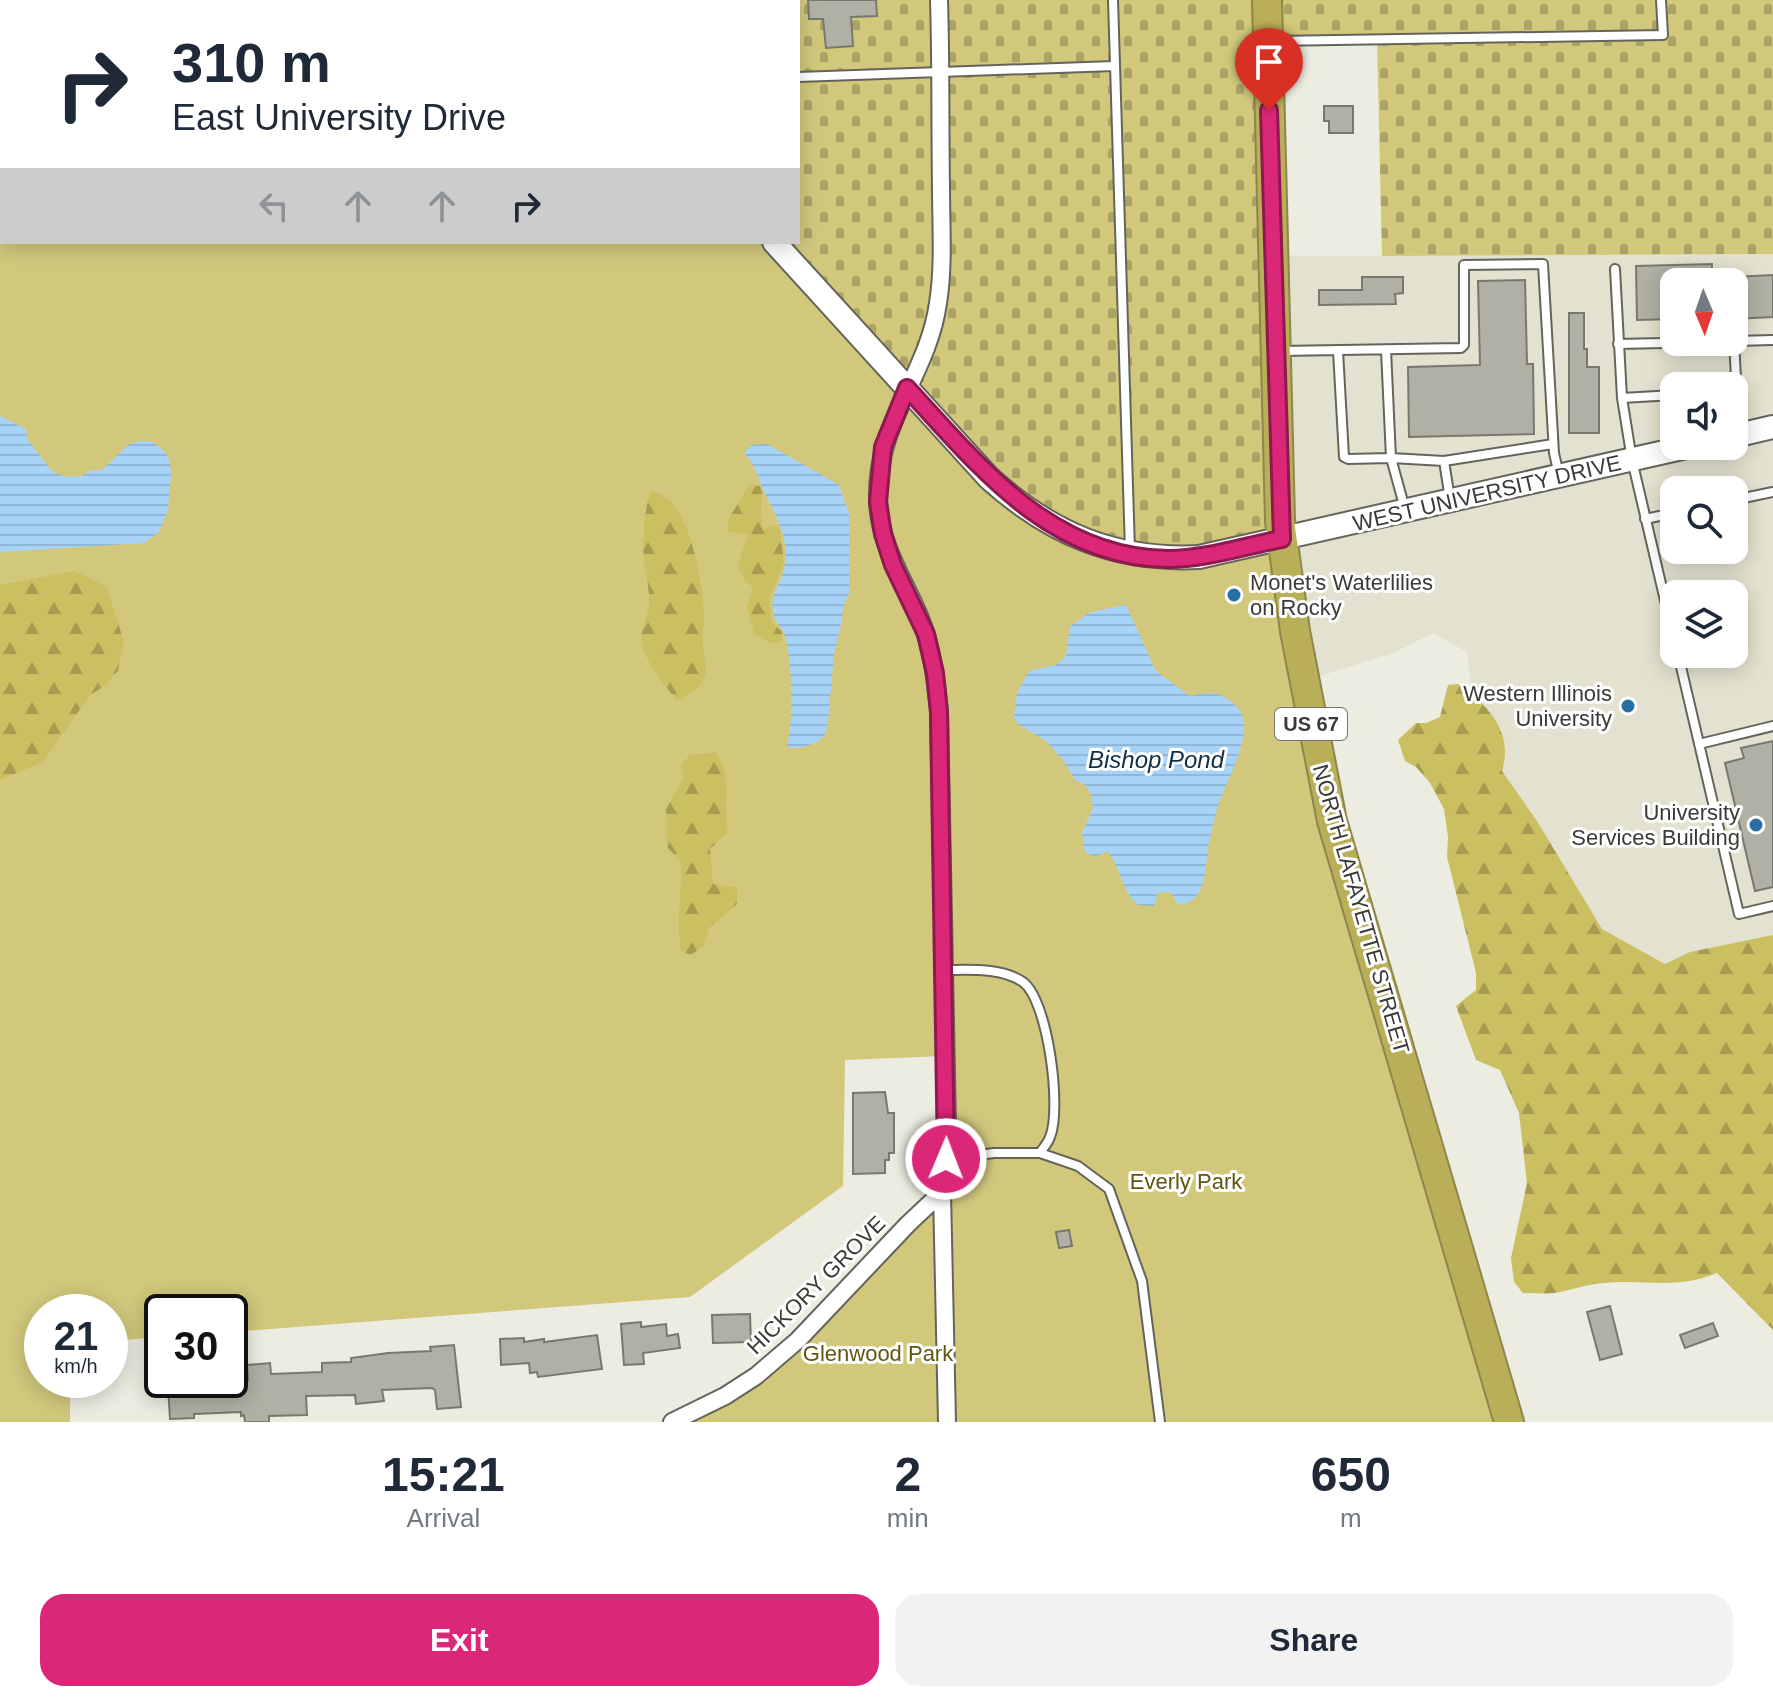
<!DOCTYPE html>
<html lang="en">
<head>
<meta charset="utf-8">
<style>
	:root { --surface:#fff; --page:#f2f2f3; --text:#1f2937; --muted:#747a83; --accent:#db2777 }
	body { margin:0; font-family:Helvetica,sans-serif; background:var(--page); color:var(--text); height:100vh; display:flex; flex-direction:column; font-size:30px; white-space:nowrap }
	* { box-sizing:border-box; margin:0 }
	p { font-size:26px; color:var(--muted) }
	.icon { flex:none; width:44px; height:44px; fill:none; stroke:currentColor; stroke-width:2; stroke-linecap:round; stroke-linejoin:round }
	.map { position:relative; height:1422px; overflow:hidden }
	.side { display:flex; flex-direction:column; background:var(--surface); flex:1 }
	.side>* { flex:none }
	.top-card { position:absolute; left:0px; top:0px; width:800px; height:244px; box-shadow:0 4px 20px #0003; background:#fff; color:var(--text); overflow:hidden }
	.needle { width:52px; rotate:178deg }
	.controls { position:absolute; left:1660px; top:268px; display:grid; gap:16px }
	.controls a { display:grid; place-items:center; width:88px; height:88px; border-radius:16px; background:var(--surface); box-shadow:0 4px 20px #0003; font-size:40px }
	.speed { position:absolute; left:24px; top:1294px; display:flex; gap:16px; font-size:40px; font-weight:700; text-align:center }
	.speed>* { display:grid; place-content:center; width:104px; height:104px; border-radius:50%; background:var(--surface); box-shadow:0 4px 20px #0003; line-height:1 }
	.speed small { font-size:20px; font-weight:400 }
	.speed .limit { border:4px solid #111; border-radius:12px; background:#fff; color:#111 }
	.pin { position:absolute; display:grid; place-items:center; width:68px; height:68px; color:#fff; margin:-82px -34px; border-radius:50% 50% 50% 0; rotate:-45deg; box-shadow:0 0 8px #0007 }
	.pin .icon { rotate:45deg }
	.me { position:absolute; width:88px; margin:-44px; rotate:1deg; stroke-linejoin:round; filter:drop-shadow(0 0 6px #0008) }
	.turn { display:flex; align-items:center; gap:28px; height:168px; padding:0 40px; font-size:36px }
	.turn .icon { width:104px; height:104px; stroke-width:2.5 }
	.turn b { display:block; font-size:56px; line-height:68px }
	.lanes { display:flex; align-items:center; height:76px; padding:0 40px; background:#0003; justify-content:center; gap:40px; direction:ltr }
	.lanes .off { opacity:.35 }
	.eta { display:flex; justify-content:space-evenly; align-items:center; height:136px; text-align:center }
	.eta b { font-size:48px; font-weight:700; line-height:56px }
	.cta { display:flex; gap:16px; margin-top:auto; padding:16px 40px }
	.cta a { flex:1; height:92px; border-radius:24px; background:var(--accent); color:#fff; font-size:32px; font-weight:700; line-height:92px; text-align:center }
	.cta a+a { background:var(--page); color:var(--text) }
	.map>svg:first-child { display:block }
	.built { fill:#e3e1cf; fill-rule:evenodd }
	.green { fill:#d1c87c }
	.forest { fill:url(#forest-firs) }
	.cemetery { fill:url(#cemetery-stones) }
	.water { fill:url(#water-rules) }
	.building { fill:#b1b0a5; stroke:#79786e; stroke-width:2 }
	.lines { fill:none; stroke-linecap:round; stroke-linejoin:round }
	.lane-casing { stroke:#65645a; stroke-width:12 }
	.street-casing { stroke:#65645a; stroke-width:20 }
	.secondary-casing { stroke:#65645a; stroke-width:26 }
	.highway-casing { stroke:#8e864d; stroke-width:32 }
	.lane { stroke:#fff; stroke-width:8 }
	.street { stroke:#fff; stroke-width:16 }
	.secondary { stroke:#fff; stroke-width:22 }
	.highway { stroke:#baaf59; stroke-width:28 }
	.route-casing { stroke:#8e194d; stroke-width:20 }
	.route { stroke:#db2777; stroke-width:14 }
	.poi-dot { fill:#296ea3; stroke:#fff; stroke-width:3 }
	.labels { text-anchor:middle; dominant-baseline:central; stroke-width:6; stroke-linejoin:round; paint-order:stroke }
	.shield { fill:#fff; stroke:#767572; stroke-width:2 }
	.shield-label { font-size:20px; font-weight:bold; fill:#3b3a36 }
	.street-label { font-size:22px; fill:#3b3a36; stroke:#fff }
	.poi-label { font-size:22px; fill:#3b3a36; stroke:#fff; text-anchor:end }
	.park-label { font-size:22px; fill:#5f560f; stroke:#fff }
	.water-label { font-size:24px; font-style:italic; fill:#102f48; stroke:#fff }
</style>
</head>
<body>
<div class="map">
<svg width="1773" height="1422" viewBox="0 0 1773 1422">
	<defs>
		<pattern id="forest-firs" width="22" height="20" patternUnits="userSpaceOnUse" patternTransform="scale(2)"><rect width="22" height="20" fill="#cabf61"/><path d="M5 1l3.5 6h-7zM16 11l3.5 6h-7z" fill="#a59c51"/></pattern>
		<pattern id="cemetery-stones" width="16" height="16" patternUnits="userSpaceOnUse" patternTransform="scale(2)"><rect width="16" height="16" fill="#d1c87c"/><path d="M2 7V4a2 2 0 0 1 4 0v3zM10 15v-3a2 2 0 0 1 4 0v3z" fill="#aba366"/></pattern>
		<pattern id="water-rules" width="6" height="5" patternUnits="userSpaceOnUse" patternTransform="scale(2)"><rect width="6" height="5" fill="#a8d3f8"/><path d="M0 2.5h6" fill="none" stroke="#92b6d5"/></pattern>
	</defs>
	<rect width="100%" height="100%" fill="#edece1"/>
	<path class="built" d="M 1773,254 L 1773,935 L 1690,952 L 1665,964 L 1602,929 L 1574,886 L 1537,821 L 1502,771 L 1505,763 L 1472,694 L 1467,652 L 1433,633 L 1393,653 L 1304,681 L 1272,256 ZM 1674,282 L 1734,282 L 1734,342 L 1674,342 ZM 1674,386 L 1734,386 L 1734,446 L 1674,446 ZM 1674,490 L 1734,490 L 1734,550 L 1674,550 ZM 1674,594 L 1734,594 L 1734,654 L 1674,654 Z"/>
	<path class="green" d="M 0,155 L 2,155 L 2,242 L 774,242 L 1282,539 L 1295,631 L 1508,1422 L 672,1422 L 756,1376 L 942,1192 L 944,1056 L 845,1060 L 843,1186 L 690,1297 L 230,1332 L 230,1312 L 162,1312 L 162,1337 L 110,1341 L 110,1312 L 42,1312 L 42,1380 L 70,1380 L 70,1422 L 0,1422 Z"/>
	<path class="forest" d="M 749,485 L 760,486 C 767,502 755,509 764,529 L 774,525 L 780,529 L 784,563 L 769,598 L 771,621 L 782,632 L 782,640 L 772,644 L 754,634 L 747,607 L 753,587 L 745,582 L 738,566 L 748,534 L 727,532 L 728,520 Z
		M 650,492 C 688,491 701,578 704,608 C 705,620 702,633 703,645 C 703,655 708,668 705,676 C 701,689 688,694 677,700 C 664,685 649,667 643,648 C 638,632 647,620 649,605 C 650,590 646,576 644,561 C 642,540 644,513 650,492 Z
		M 75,571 L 107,587 L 124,642 L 118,671 L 106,685 L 90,695 L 43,762 L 0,780 L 0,585 Z
		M 1458,684 C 1488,705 1514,732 1502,771 L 1537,821 L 1602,929 L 1665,964 L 1690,952 L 1773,935 L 1773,1330 L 1717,1273 C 1676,1290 1646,1279 1605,1283 C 1587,1284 1572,1290 1555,1293 C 1545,1294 1534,1293 1523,1293 L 1514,1282 L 1511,1258 L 1527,1183 L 1519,1113 L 1500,1070 L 1476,1060 L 1456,1006 L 1476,990 L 1476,973 L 1447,857 L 1448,837 L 1444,809 L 1430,783 L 1416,767 L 1405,761 L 1398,740 L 1416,723 L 1426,723 L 1440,717 L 1448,685 Z
		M 716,752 C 734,782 722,801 728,832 L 710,849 L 713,884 L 737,888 L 737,904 L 709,928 L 704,945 L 691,955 L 681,951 C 676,921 682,892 681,861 L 667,847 L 666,809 L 683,778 L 681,765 L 690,755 Z"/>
	<path class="cemetery" d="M 0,0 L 1773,0 L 1773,254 L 1382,256 L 1377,40 L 1268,41 L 1282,539 L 1166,559 L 1040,517 L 774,242 L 798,242 L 798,2 L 2,2 L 0,155 Z"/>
	<path class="water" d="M 0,416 L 26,429 L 27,439 L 47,465 L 54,473 L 67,477 L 82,476 L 89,471 L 102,470 L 128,445 L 139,441 L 153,442 L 165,452 L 170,461 L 171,474 L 168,510 L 159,532 L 144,543 L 0,552 Z
		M 767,444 L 839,485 L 849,514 L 849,593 L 843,607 L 842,620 L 834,654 L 828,722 L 825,735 L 817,742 L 801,748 L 790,748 L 787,745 C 794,724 792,658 785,636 C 782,625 774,624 773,610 C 770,593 783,581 785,564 C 789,536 774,513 763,489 C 757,476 755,464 744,453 L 751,445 Z
		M 1126,605 L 1156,671 L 1190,696 C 1212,692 1218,690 1235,705 C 1260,729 1224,783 1217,809 C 1214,819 1212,829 1210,839 C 1204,859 1210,905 1178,904 L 1170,892 L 1158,893 L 1154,906 L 1138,905 C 1121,890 1121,867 1107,851 C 1099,856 1093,858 1085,852 L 1082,833 L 1093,808 L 1091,794 L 1084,784 L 1075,780 L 1063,760 L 1046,741 L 1019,725 L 1014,717 L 1017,693 L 1029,671 L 1056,665 L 1066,656 L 1070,626 L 1091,612 Z"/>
	<path class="building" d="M 808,0 L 876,0 L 877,16 L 851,17 L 853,46 L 826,48 L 823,19 L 809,19 Z
		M 1324,106 L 1353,106 L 1353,133 L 1329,133 L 1329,121 L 1324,121 Z
		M 1712,264 L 1712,282 L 1674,282 L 1674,319 L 1637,320 L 1636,266 Z
		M 1773,275 L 1773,317 L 1734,319 L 1734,277 Z
		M 1362,277 L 1403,277 L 1403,293 L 1395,294 L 1396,304 L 1319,305 L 1319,290 L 1362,290 Z
		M 1525,280 L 1527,364 L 1533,364 L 1534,434 L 1409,437 L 1408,367 L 1480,365 L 1478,281 Z
		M 1569,313 L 1584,313 L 1584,349 L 1587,349 L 1587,367 L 1599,367 L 1599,433 L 1569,433 Z
		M 1773,741 L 1773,887 L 1755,891 L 1725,763 L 1744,758 L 1741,748 Z
		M 885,1092 L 888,1113 L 894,1113 L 894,1153 L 889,1153 L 889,1160 L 885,1160 L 885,1173 L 853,1174 L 853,1093 Z
		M 1069,1230 L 1072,1246 L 1059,1248 L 1056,1232 Z
		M 1610,1306 L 1622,1354 L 1600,1360 L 1587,1312 Z
		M 750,1314 L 751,1342 L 713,1343 L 712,1315 Z
		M 641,1322 L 641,1327 L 666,1324 L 667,1336 L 678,1334 L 680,1348 L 643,1353 L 644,1364 L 624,1365 L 621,1324 Z
		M 1713,1323 L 1718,1336 L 1685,1348 L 1680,1335 Z
		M 597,1335 L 602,1369 L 538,1377 L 537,1372 L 530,1373 L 529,1363 L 501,1365 L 500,1339 L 524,1338 L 524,1342 L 544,1339 L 544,1342 Z
		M 454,1345 L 461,1407 L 437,1409 L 435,1390 L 432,1388 L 382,1390 L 384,1401 L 356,1404 L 355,1395 L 306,1396 L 307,1415 L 269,1416 L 269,1422 L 245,1422 L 244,1415 L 241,1416 L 241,1412 L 194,1414 L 194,1418 L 170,1419 L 168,1387 L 214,1385 L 214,1380 L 248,1380 L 247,1365 L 270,1363 L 271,1374 L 322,1372 L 322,1363 L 351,1362 L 351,1358 L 388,1353 L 431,1351 L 430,1347 Z"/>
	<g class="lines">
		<defs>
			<path id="lane" d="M 1113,0 L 1130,551
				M 1273,41 L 1663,35 L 1661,0
				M 798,77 L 1114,66
				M 0,104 L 2,104
				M 1615,269 L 1622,398 L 1632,460 L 1674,639
				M 1734,341 L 1739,434
				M 1734,341 L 1773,340
				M 1618,344 L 1710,342
				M 1386,350 L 1391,458 L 1444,461 L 1450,499
				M 1280,351 L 1461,348 L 1464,345 L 1464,265 L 1543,264 L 1554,453 L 1559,475
				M 1338,351 L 1344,457 L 1348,459 L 1391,458 L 1405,509
				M 1622,398 L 1674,395
				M 1444,461 L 1553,444
				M 1734,500 L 1773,492
				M 1645,519 L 1674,513
				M 1678,654 L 1739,914 L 1773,906
				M 1699,744 L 1773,726
				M 944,970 C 969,970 1001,967 1023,982 C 1048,1000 1062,1109 1050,1137 C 1048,1143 1043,1148 1040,1153
				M 946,1159 L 994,1153 L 1040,1153 L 1078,1166 L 1109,1189 L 1142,1281 L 1160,1422"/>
			<path id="street" d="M 939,0 C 941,63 940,125 941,188 C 941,226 944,266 938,303 C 928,375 876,421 878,499 C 879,545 903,577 920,618 C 932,648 936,680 939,712 L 947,1125 L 942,1192 L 947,1422
				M 672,1422 L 725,1396 L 756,1376 L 798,1340 L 908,1224 L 942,1192"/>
			<path id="secondary" d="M 0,154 L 2,154
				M 774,242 L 989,478 C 1051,534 1115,561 1199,557 L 1691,446
				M 1734,436 L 1773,427"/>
			<path id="highway" d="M 1267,0 L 1280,521 L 1295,631 L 1332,821 L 1509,1422"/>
		</defs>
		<use href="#lane" class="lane-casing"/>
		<use href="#street" class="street-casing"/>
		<use href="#secondary" class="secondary-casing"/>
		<use href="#highway" class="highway-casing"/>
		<use href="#lane" class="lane"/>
		<use href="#street" class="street"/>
		<use href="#secondary" class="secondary"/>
		<use href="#highway" class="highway"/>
	</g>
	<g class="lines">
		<defs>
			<path id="route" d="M 946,1159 L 939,712 L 935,673 L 926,634 L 893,565 L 883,534 L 878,502 L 883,447 L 907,388 C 979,466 1051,558 1168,559 C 1207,559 1244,546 1282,539 L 1269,110"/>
		</defs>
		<use href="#route" class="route-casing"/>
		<use href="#route" class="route"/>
	</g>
	<g class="poi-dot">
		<circle cx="1234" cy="595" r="8"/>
		<circle cx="1628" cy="706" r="8"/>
		<circle cx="1756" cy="825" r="8"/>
	</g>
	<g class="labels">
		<rect class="shield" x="1275" y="708" width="72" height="32" rx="6"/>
		<g class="shield-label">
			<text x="1311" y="724">US 67</text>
		</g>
		<g class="street-label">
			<text transform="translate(1487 493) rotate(-13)">WEST UNIVERSITY DRIVE</text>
			<text transform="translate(1361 909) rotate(74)">NORTH LAFAYETTE STREET</text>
			<text transform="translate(816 1285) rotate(-45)">HICKORY GROVE</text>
		</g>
		<g class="poi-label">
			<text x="1250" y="582" text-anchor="start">Monet's Waterlilies<tspan x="1250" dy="25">on Rocky</tspan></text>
			<text x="1612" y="693">Western Illinois<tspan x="1612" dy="25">University</tspan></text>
			<text x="1740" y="812">University<tspan x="1740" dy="25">Services Building</tspan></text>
		</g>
		<g class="park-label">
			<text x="1186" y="1181">Everly Park</text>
			<text x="878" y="1353">Glenwood Park</text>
		</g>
		<g class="water-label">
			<text x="1156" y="759">Bishop Pond</text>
		</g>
	</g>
</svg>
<div class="controls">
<a><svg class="needle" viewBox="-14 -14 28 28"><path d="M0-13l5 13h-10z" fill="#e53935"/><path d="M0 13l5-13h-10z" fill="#747a83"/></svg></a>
<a><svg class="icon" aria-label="sound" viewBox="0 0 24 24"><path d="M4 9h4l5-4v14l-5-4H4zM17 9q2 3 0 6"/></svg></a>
<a><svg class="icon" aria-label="search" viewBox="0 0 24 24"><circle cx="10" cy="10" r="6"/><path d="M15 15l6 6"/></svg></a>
<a><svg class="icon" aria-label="layers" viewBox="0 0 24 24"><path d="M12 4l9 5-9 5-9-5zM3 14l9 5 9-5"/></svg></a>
</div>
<div class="speed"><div>21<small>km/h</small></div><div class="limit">30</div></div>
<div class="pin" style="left:1269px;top:110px;background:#d93025"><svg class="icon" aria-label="arrive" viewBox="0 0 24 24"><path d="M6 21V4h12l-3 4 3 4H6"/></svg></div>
<svg class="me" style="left:946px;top:1159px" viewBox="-20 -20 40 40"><circle r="17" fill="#db2777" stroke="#fff" stroke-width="3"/><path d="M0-11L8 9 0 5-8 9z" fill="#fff"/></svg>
<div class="top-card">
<div class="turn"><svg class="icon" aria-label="right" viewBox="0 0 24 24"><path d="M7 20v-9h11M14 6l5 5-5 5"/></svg><div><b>310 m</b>East University Drive</div></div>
<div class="lanes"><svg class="icon off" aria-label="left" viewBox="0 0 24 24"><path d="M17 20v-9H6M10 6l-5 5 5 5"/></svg><svg class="icon off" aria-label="ahead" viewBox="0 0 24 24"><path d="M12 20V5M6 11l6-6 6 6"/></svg><svg class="icon off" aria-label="ahead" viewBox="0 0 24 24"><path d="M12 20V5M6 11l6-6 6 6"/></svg><svg class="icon" aria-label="right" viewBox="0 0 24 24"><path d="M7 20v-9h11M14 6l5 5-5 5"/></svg></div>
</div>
</div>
<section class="side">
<div class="eta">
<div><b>15:21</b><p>Arrival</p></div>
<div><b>2</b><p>min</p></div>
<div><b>650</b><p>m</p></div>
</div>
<div class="cta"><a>Exit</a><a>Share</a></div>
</section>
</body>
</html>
